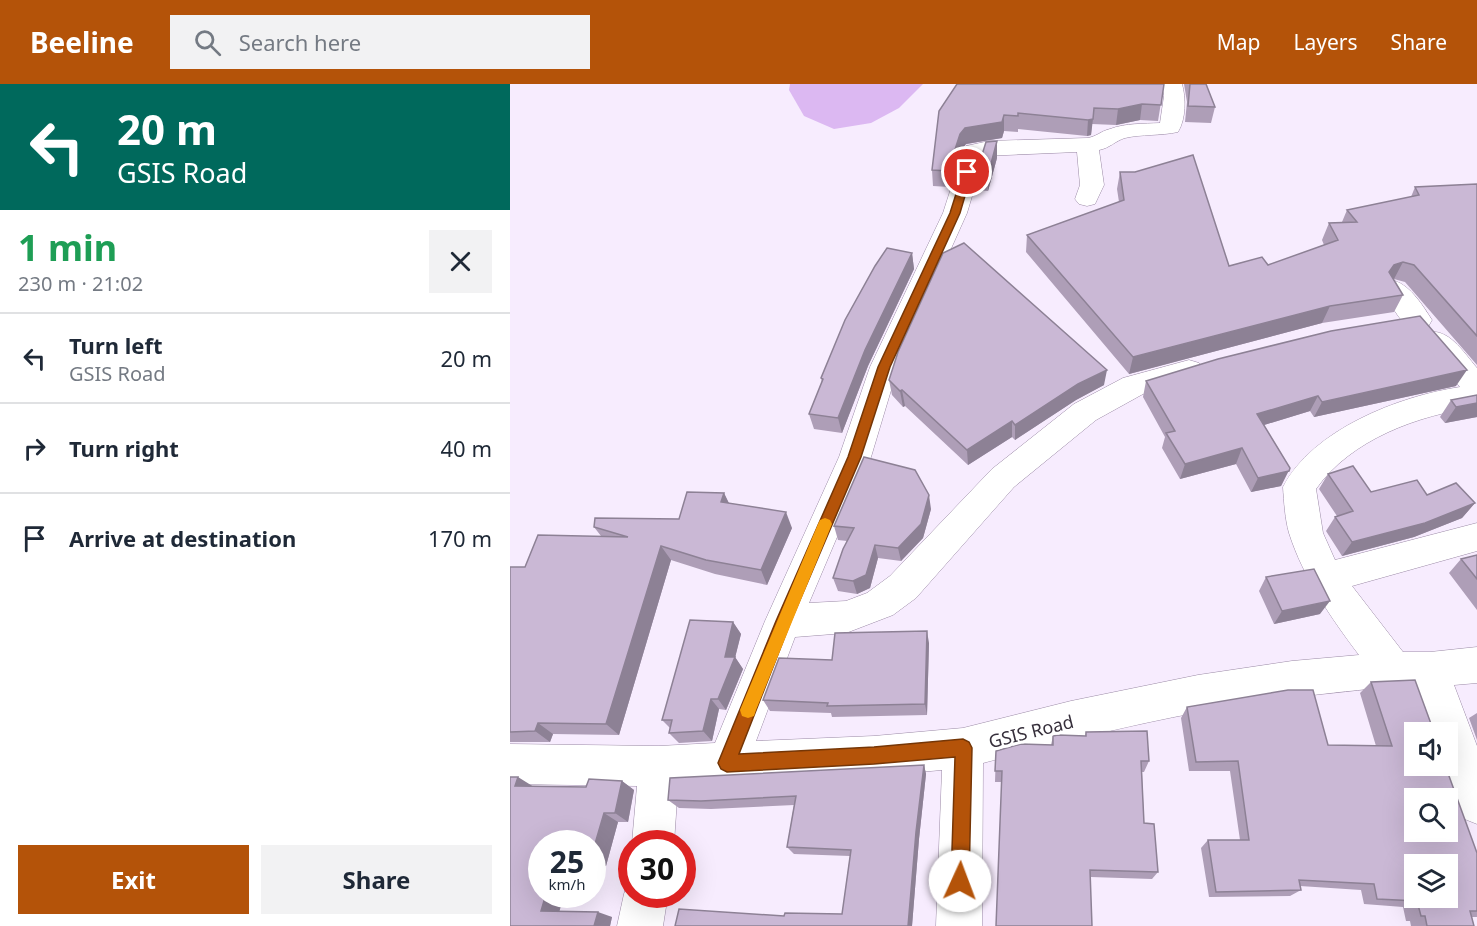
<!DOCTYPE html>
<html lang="en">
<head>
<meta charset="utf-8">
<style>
	:root { --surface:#fff; --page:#f2f2f3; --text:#1f2937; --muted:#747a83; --line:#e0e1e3; --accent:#b45309 }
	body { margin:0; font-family:"Noto Sans",sans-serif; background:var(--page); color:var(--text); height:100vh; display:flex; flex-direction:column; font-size:22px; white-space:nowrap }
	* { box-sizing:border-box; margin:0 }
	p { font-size:20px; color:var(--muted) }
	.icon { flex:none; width:33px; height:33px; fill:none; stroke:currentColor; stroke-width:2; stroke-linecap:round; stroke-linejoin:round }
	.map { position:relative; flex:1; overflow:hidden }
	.details { display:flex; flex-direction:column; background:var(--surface); width:510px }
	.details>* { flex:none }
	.banner { background:#00695c; color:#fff; overflow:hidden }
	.buttons { position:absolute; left:894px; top:638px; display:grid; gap:12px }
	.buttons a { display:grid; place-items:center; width:54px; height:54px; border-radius:0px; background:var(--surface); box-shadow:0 6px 24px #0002; font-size:30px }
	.speed { position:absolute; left:18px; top:746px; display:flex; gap:12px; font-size:30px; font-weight:700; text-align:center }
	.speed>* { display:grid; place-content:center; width:78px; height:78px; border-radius:50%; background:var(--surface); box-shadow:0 6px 24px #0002; line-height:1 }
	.speed small { font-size:15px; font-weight:400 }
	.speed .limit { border:9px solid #d22; background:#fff; color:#111 }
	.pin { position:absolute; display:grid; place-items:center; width:51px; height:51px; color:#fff; margin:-26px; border:3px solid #fff; border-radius:50%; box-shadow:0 2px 6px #0007 }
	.me { position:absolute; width:66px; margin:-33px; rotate:2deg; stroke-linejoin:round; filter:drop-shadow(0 0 4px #0008) }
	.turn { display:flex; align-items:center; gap:21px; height:126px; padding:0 18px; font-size:27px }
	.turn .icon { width:78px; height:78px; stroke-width:2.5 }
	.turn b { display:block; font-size:42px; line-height:51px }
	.round { display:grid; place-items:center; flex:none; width:63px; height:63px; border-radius:0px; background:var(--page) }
	.head { display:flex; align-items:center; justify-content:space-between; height:102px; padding:0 18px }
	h1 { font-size:36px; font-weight:700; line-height:45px; color:#1e9e55 }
	.action { display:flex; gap:12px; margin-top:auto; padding:12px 18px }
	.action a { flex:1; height:69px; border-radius:0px; background:var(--accent); color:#fff; font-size:24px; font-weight:700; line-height:69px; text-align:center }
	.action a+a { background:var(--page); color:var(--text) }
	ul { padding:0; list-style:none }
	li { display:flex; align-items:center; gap:18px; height:90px; padding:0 18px; border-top:2px solid var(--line) }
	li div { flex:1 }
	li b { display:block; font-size:22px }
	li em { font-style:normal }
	header { display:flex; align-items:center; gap:36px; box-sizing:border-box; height:84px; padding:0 30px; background:var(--accent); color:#fff }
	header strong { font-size:28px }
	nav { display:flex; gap:33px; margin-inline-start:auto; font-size:21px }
	.search { width:420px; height:54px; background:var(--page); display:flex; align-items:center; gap:15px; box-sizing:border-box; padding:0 21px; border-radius:0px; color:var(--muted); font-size:22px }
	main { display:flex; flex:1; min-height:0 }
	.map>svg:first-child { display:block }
	.water { fill:#dcb8f2 }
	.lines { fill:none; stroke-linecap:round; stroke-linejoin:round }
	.street-casing { stroke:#9b8aa6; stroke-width:1 }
	.street { fill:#fff; fill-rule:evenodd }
	.wall { fill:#ae9eb7 }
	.shaded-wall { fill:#8d8195 }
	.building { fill:#cab8d5; stroke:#8d8195; stroke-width:1.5; fill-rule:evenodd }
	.route { fill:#b45309; stroke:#753606; stroke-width:1.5 }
	.slow { fill:#f59e0b }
	.labels { text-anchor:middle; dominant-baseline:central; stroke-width:6; stroke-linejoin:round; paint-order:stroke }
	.street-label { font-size:18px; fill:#362f3b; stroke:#fff }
</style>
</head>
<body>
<header>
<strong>Beeline</strong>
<div class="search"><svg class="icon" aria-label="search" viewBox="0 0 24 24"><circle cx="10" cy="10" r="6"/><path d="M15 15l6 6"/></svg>Search here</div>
<nav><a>Map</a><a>Layers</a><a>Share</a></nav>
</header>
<main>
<section class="details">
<div class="banner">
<div class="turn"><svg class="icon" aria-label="left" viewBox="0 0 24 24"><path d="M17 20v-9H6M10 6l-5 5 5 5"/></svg><div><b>20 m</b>GSIS Road</div></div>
</div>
<div class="head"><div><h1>1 min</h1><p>230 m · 21:02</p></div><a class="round"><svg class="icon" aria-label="close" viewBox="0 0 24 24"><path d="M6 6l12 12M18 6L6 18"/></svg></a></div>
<ul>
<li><svg class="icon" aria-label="left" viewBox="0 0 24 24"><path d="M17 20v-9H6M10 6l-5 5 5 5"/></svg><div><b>Turn left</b><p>GSIS Road</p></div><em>20 m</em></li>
<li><svg class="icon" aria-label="right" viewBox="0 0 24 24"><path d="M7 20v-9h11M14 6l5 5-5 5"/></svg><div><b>Turn right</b></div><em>40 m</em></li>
<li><svg class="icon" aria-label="arrive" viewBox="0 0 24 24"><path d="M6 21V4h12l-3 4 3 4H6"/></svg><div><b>Arrive at destination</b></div><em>170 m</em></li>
</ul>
<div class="action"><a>Exit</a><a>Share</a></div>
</section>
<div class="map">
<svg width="967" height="842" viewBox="0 0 967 842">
	<rect width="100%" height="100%" fill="#f7ecfe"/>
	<path class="water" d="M 280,0 L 413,0 L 389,24 L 361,39 L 324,45 L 294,32 L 279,6 Z"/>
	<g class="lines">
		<defs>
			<path id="street" d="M 652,0 L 672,0 C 676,14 676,35 668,48 C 650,52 632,50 615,54 C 605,57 600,64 589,66 L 594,101 L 585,120 L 577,122 L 569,120 L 565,115 L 570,101 L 567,68 L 474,72 L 457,129 L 388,283 L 361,373 L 299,519 L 336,517 L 357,509 L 380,492 L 482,385 L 564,320 L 613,294 L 679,276 L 689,279 L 694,286 L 689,293 L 633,310 L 586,336 L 504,403 L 406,514 L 383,531 L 336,549 L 285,553 L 246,657 L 364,652 L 453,644 L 561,617 L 688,591 L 782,577 L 849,571 C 821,534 793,493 779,449 C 775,435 774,418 773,403 C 802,346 889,312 950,303 L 911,256 L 915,249 C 938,242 953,268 967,284 L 967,323 C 909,331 841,355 806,405 L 813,449 L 825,476 L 967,439 L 967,467 L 842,502 L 893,568 L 920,568 L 967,563 L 967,599 L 944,601 L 967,662 L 967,740 L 952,734 L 933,681 L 938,681 L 938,648 L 922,648 L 907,603 C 875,602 843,607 812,610 C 697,622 584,649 473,679 L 472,842 L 426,842 L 432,686 L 364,692 L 168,701 L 164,759 L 122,759 L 127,702 L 0,700 L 0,660 L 149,662 L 205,659 L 255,537 L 329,373 L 360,283 L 433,129 L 453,67 L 456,62 L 479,57 L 577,54 C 586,53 591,47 600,45 C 616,39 633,40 650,39 L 654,12 Z
				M 885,197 C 901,202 913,222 922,236 L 918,243 C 911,244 905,247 898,243 C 890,237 877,215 872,206 L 876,200 Z
				M 120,794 L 122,810 L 158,810 L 153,842 L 107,842 L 114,810 Z"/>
		</defs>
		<use href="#street" class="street-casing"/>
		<use href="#street" class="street"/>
	</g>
	<path class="wall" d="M 654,0 L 648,37 L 630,36 L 606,41 L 582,40 L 581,51 L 577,52 L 508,45 L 508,48 L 494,47 L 492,54 L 456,60 L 451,66 L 439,103 L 423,102 L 422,86 L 429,27 Z
		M 674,0 L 696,0 L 705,23 L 701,39 L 675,38 L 677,18 Z
		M 487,57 L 487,74 L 478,107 L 466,106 L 466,90 Z
		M 610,88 L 719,182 L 758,181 L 814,161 L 812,156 L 819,139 L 832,138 L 837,126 L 901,113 L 905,103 L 967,100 L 967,281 L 895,198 L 884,195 L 883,195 L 893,211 L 884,228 L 812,239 L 619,290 L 516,168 L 517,151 L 609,118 L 607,105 Z
		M 402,169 L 404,185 L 358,282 L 332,349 L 304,345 L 299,330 L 312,298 L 311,294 Z
		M 379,296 L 594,301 L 566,316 L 505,356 L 502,353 L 458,381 L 395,322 L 393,323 L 382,311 Z
		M 636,297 L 946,302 L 804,333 L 800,327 L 754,341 L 780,384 L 771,402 L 741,408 L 726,380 L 670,395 L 652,364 L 655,353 L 633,313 Z
		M 967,311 L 967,333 L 935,339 L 930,333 L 941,316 Z
		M 818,390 L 861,408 L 917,411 L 965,419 L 952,434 L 904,453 L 832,472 L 816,447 L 825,433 L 827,432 L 809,405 Z
		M 214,409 L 219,419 L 282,444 L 257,501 L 205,490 L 161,476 L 109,651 L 43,650 L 40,658 L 0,658 L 0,483 L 15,483 L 91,452 L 84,443 L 169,435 Z
		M 421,425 L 413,454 L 391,477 L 368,474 L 360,504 L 347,510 L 328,507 L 323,494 L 337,457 L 328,456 L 324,442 Z
		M 967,471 L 967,526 L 939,489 L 951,475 Z
		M 756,493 L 810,530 L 764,540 L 749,507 Z
		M 223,538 L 231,550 L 225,573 L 233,585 L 216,626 L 209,625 L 202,657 L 169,659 L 159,649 L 160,644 L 152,636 Z
		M 419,559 L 417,631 L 322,633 L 321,629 L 260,627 L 253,616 L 322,576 Z
		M 861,598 L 967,769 L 967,833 L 962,833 L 964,842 L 901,842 L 900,837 L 896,837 L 893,823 L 854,820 L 851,806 L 790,802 L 791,806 L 780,812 L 699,813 L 691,764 L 698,756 L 730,756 L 720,687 L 679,687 L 671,634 L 677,623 L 818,661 L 866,662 L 850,609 Z
		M 967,629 L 967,656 L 959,634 Z
		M 576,648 L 639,677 L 634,688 L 632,688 L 634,739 L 648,788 L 642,795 L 581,793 L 491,698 L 485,698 L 486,667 L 541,661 L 543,652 L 575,652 Z
		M 414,681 L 416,690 L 409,755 L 402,842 L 165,842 L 274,832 L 332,830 L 340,772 L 284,770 L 277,763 L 284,721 L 201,725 L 169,724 L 158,716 Z
		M 112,697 L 124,706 L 118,738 L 108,738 L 96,782 L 82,782 L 82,759 L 32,759 L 49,827 L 102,833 L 100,842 L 0,842 L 24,702 L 76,703 Z"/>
	<path class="shaded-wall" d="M 632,20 L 630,36 L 606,41 L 608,25 Z
		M 494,31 L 494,47 L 492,54 L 456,60 L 451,66 L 439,103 L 438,87 L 450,50 L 455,44 Z
		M 583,35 L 581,51 L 577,52 L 578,36 Z
		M 487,57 L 487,74 L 478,107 L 478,91 Z
		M 402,169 L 404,185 L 358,282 L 332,349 L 328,334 L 355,266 Z
		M 893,178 L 884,195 L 875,198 L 879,188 L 884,181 Z
		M 820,222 L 812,239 L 619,290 L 623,273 Z
		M 597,286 L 594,301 L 566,316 L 505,356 L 505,341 L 568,300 Z
		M 957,286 L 946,302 L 804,333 L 812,318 Z
		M 392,306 L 395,322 L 393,323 L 390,307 Z
		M 808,312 L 800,327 L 741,345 L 747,330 Z
		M 967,319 L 967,333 L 935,339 L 946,323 Z
		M 502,337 L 502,353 L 458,381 L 457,366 Z
		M 732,364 L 726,380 L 670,395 L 675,380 Z
		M 780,384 L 771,402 L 741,408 L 748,394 Z
		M 214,409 L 221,424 L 211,418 Z
		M 419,411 L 421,425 L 413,454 L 391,477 L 388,464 Z
		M 965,419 L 952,434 L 904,453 L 832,472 L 842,458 Z
		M 276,428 L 282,444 L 257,501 L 251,486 Z
		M 365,461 L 368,474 L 360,504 L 347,510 L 343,497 Z
		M 151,462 L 161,476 L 109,651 L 96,640 Z
		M 820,517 L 810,530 L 764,540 L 772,527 Z
		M 223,538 L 231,550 L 225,574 L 225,573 L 233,585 L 216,626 L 208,615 L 215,573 Z
		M 417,547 L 419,559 L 417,631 L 415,620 Z
		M 201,615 L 209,625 L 202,657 L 193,647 Z
		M 28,639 L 43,650 L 40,658 L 25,647 Z
		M 414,681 L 416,690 L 409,755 L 402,842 L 398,842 L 406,748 Z
		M 8,693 L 24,703 L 5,702 Z
		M 112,697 L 124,706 L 118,738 L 105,729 Z
		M 94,729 L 108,738 L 96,782 L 82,775 L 82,770 Z
		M 36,810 L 54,810 L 48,833 L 31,827 Z
		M 88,828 L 102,833 L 100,842 L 84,842 Z"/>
	<path class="building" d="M 447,0 L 654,0 L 651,21 L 632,20 L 608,25 L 584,24 L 583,35 L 578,36 L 508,29 L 508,32 L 494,31 L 492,38 L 455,44 L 450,50 L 438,87 L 422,86 L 429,27 Z
		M 680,0 L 696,0 L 705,23 L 678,22 Z
		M 487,57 L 478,91 L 466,90 L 476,58 Z
		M 683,71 L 719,182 L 752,173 L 758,181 L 828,156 L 819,139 L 847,138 L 837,126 L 909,111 L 905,103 L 967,100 L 967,252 L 904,181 L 893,178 L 884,181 L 879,188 L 893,211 L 820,222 L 623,273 L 517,151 L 614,116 L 610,88 L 625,88 Z
		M 454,159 L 597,286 L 568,300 L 505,341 L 502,337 L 457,366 L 392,306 L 390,307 L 379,296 L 388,268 L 433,169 Z
		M 377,164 L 402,169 L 355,266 L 328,334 L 299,330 L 313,295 L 311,294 L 335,236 L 365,182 Z
		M 910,232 L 957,286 L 812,318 L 808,312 L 747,330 L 780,384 L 779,387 L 748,394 L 732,364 L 675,380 L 656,349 L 665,347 L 636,297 L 708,275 L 821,247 Z
		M 967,311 L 967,319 L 946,323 L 941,316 Z
		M 354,373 L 405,386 L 419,411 L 411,440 L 388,464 L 365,461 L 356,491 L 343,497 L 323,494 L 333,465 L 344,444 L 324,442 Z
		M 843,382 L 861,408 L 907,396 L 917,411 L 946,399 L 965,419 L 915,439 L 842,458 L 825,433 L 843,427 L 818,390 Z
		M 177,408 L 214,409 L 211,418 L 276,428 L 251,486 L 196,476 L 151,462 L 96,640 L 28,639 L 25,647 L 0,648 L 0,483 L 15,483 L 28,451 L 118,453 L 84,443 L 85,434 L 169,435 Z
		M 967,471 L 967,495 L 951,475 Z
		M 804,485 L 820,517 L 772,527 L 756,493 Z
		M 180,536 L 223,538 L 215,573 L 225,573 L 208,615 L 201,615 L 193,647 L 159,649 L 162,636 L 152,636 Z
		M 417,547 L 415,620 L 317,622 L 318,619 L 253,616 L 269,574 L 322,576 L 325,549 Z
		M 905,596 L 924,648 L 904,648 L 904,681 L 935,681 L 967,769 L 967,827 L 960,827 L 964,842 L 917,842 L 915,832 L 911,832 L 907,817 L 867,815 L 864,800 L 789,796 L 791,806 L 706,808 L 698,756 L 739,756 L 728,677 L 686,678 L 677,623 L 778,606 L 803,606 L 818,661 L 882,662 L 861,598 ZM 904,714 L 938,714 L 938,747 L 904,747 ZM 904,780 L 938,780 L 938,813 L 904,813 Z
		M 637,647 L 639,677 L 631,677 L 634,739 L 644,740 L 648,788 L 580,786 L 582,842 L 486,842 L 492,687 L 485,687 L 486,667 L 511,660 L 543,661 L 543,652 L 548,651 L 576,652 L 576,648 Z
		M 414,681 L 406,748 L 398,842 L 165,842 L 169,825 L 274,832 L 275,829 L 332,830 L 341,766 L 277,763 L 286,712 L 191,717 L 158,716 L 160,694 Z
		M 0,693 L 8,693 L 5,702 L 76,703 L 79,695 L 112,697 L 105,729 L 94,729 L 82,770 L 82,759 L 32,759 L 32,810 L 36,810 L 31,827 L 88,828 L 84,842 L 0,842 Z"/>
	<path class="route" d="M 457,85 L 462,88 L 450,129 L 380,283 L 351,373 L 281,537 L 229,670 L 364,663 L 453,655 L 459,658 L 462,664 L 459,797 L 456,804 L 450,807 L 443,804 L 441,797 L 445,673 L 364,680 L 217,688 L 211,685 L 208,679 L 266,537 L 338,373 L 368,283 L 440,129 L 453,88 Z"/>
	<path class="slow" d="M 315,434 L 320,436 L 322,440 L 246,626 L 244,632 L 238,634 L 232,632 L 230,626 L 308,440 L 310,436 Z"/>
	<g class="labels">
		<g class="street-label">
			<text transform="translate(521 647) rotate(-14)">GSIS Road</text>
		</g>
	</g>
</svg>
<div class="buttons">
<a><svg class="icon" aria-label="sound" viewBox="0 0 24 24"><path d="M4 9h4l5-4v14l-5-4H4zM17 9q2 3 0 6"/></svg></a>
<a><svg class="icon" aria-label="search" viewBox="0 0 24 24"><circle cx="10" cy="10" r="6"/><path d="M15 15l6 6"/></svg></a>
<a><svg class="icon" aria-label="layers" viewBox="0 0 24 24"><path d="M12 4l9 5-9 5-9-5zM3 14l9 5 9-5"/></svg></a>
</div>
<div class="speed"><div>25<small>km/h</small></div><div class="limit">30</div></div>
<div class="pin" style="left:457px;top:88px;background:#d93025"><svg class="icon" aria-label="arrive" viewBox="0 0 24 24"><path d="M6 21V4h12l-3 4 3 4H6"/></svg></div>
<svg class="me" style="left:450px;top:797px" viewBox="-20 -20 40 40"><circle r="19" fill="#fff"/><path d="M0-13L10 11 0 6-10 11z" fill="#b45309"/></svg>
</div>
</main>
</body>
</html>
